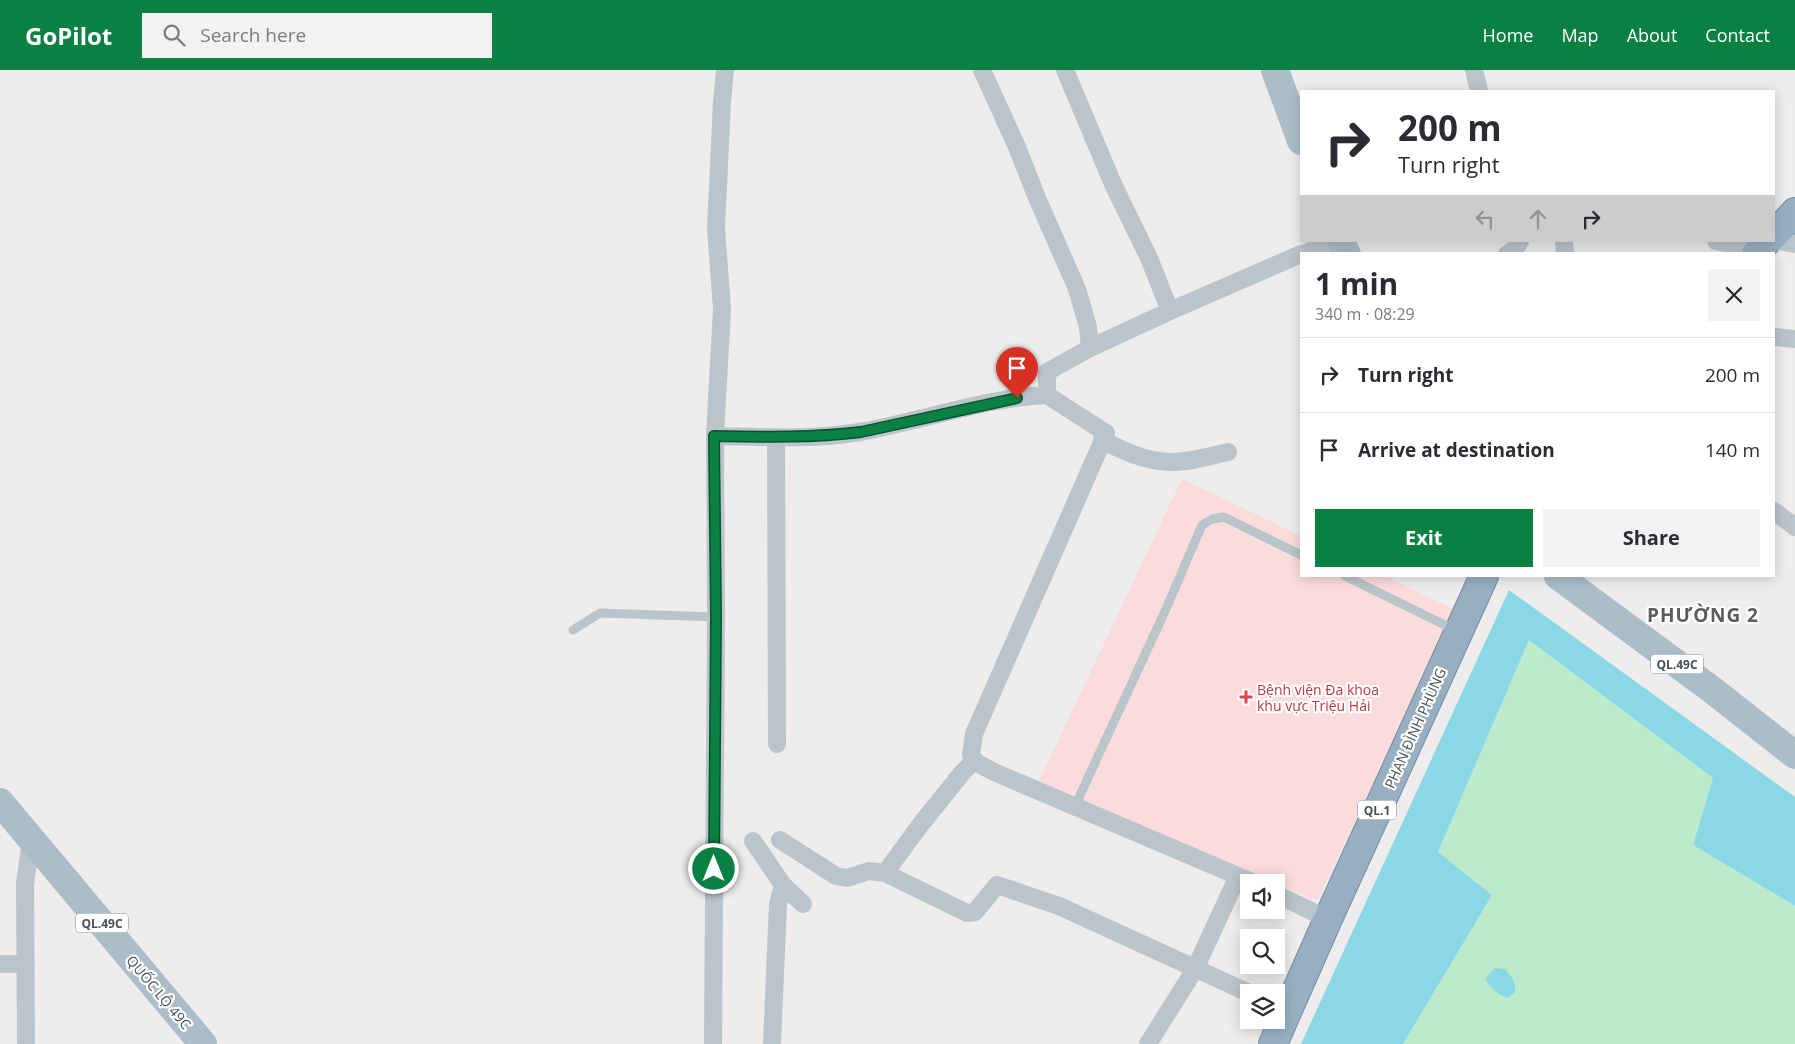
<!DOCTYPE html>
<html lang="en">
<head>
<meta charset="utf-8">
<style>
	:root { --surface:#fff; --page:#f2f2f3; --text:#2b2b33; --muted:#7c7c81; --line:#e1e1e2; --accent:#0b8043 }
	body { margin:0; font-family:"Open Sans",sans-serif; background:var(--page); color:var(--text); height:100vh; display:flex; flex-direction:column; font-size:19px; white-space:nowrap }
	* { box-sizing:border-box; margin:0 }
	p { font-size:16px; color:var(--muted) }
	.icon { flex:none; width:28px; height:28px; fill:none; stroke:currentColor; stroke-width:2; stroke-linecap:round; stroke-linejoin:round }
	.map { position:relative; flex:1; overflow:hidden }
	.panel { position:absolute; left:1300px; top:182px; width:475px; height:325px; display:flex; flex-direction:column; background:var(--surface); border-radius:0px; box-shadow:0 2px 12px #0003 }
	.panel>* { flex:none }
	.banner { position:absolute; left:1300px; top:20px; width:475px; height:152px; border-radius:0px; box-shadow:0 2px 12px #0003; background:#fff; color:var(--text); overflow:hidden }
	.fabs { position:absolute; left:1240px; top:804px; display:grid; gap:10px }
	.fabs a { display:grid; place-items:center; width:45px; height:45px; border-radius:0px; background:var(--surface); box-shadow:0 2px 12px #0003; font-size:25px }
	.pin { position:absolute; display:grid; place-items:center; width:42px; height:42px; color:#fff; margin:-51px -21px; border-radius:50% 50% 50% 0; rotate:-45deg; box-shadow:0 0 5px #0007 }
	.pin .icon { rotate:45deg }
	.me { position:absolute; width:55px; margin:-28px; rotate:0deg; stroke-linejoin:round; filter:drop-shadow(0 0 4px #0008) }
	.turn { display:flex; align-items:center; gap:18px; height:105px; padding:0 15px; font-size:22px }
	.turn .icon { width:65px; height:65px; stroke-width:2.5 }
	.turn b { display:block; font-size:35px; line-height:42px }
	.lanes { display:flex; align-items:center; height:48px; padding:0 15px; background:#0003; justify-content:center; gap:25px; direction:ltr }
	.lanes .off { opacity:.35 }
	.round { display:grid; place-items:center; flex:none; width:52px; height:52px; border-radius:0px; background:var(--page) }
	.headline { display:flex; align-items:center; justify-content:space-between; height:85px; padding:0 15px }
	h1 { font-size:30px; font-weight:700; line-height:38px }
	.action { display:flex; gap:10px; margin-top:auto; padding:10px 15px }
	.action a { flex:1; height:58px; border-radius:0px; background:var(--accent); color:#fff; font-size:20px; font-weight:700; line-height:58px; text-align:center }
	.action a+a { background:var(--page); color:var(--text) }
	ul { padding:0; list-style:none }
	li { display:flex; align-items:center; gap:15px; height:75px; padding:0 15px; border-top:1px solid var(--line) }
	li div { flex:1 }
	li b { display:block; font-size:19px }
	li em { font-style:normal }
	header { display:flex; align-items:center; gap:30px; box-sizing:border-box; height:70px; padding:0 25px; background:var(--accent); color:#fff }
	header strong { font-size:24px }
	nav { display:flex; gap:28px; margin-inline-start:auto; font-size:18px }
	.search { width:350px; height:45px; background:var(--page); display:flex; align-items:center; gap:12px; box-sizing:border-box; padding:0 18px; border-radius:0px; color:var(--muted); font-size:19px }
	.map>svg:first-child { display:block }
	.medical { fill:#f9dcdb }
	.green { fill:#bbebcb }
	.water { fill:#8ad8e6 }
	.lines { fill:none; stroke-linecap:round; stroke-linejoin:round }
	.trunk-casing { stroke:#718ca4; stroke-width:30 }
	.service { stroke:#bac4cb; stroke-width:9 }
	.minor { stroke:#bac4cb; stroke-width:18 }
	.primary { stroke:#acbdca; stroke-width:28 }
	.trunk { stroke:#98afc2; stroke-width:28 }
	.route-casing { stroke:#07532c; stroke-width:12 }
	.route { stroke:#0b8043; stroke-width:9 }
	.health-dot { fill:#e0444e; stroke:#fff; stroke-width:2 }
	.labels { text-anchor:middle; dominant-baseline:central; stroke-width:4.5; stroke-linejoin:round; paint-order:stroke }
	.shield { fill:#fff; stroke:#7d848a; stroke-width:1 }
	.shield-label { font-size:12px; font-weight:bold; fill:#455058 }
	.health-label { font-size:14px; fill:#be3a42; stroke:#fff; text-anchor:start }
	.street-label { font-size:14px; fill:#455058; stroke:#fff }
	.district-label { font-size:19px; font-weight:bold; letter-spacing:1px; fill:#595d60; stroke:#fff }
</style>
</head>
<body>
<header>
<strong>GoPilot</strong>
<div class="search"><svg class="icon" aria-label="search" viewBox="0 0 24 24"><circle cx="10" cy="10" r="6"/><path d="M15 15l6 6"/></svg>Search here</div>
<nav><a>Home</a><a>Map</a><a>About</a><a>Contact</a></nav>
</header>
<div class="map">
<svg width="1795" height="974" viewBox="0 0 1795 974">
	<rect width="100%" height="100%" fill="#eeecec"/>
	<path class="medical" d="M 1182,409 L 1301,466 L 1301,506 L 1385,506 L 1455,540 L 1317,831 L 1276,814 L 1276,812 L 1273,812 L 1038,713 Z"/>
	<path class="green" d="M 1529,570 L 1713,708 L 1693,775 L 1795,836 L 1795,974 L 1403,974 L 1492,825 L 1438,782 Z"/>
	<path class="water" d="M 1509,520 L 1795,727 L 1795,836 L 1693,775 L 1713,708 L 1529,570 L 1438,782 L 1492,825 L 1403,974 L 1301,974 Z
		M 1495,898 L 1505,899 C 1513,908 1522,920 1508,928 C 1498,925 1490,918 1485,909 Z"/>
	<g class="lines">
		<defs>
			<path id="trunk" d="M 1774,165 L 1795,142
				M 1756,184 L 1767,171
				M 1273,974 L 1328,849 L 1484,506"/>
		</defs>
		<use href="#trunk" class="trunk-casing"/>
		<path class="service" d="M 1345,506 L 1455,560
			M 573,560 L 600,543 L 716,547
			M 1075,736 L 1166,539 L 1202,455 L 1212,449 L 1224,447 L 1301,485"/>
		<path class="minor" d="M 982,0 L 1017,77 L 1037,128 L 1077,219 L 1088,257 L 1090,278
			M 1065,0 L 1113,114 L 1149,188 L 1170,241
			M 1474,0 L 1479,21
			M 1774,170 L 1795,174
			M 1564,171 L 1565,184
			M 1716,171 L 1759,180
			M 1303,184 L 1334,171
			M 1507,184 C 1513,181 1517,178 1520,171
			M 1774,267 L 1795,269
			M 715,366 C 763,367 812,370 860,362 C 922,351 984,328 1047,325
			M 776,368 L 777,674
			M 1102,370 C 1123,381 1145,391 1169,392 C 1187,393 1210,386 1228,382
			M 1774,441 L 1795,457
			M 780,770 L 836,806 L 847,808 L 869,801 L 885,803 L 967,843 L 975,842 L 997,815 L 1059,836 L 1249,923
			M 753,771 L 783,815 L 803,834
			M 885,803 L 921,754 L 962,703 L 975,690
			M 1252,812 L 994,702 L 977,693 L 971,685 L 974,664 L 1106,363 L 1047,325 L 1047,302 L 1090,278 L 1170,241 L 1301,184
			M 1276,824 L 1328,849
			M 0,894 L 26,894
			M 26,974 L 25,814 L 31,770
			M 713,974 L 716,547 L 715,366 L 722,239 L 716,158 L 722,32 L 725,0
			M 772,974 L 778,834 L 783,815
			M 1148,974 L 1195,899 L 1238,806"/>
		<path class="primary" d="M 1275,0 L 1301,71
			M 1341,171 L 1347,184
			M 1558,506 L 1711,619 L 1795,685
			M 0,732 L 203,974"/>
		<use href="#trunk" class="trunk"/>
	</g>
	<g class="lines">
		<defs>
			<path id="route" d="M 714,799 L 716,547 L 714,366 C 764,367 812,368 861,362 L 1017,328"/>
		</defs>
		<use href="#route" class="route-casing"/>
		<use href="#route" class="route"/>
	</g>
	<path class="health-dot" d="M1243.5 619.5h5v5h5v5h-5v5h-5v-5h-5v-5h5z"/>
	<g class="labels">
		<g class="shield">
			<rect x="1651" y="584.5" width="52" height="19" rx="4"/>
			<rect x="1358" y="730.5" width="38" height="19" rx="4"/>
			<rect x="76" y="843.5" width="52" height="19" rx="4"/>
		</g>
		<g class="shield-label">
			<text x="1677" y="594">QL.49C</text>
			<text x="1377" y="740">QL.1</text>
			<text x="102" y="853">QL.49C</text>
		</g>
		<g class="health-label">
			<text x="1257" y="619">Bệnh viện Đa khoa<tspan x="1257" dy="16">khu vực Triệu Hải</tspan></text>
		</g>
		<g class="street-label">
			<text transform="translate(1415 658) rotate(-66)">PHAN ĐÌNH PHÙNG</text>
			<text transform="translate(159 922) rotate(50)">QUỐC LỘ 49C</text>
		</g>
		<g class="district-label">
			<text x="1703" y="545">PHƯỜNG 2</text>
		</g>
	</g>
</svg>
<div class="fabs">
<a><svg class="icon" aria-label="sound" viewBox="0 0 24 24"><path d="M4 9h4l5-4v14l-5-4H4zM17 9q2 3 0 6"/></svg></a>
<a><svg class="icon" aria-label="search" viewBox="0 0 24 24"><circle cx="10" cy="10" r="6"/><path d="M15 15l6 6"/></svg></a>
<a><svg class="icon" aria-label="layers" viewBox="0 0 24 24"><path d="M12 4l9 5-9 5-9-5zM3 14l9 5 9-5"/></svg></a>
</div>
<div class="pin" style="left:1017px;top:328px;background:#d93025"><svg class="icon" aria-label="arrive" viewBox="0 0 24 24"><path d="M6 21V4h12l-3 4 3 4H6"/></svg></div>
<svg class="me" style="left:714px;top:799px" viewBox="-20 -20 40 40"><circle r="17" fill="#0b8043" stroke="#fff" stroke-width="3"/><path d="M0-11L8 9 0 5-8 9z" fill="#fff"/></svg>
<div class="banner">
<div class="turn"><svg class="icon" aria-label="right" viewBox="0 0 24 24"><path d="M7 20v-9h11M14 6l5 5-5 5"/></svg><div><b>200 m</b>Turn right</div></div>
<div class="lanes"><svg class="icon off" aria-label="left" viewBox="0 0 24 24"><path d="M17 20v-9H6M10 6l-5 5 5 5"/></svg><svg class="icon off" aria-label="ahead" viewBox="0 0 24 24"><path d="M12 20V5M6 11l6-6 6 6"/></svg><svg class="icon" aria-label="right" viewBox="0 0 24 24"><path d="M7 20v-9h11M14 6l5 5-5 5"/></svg></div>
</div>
<section class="panel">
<div class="headline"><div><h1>1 min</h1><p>340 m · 08:29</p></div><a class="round"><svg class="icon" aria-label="close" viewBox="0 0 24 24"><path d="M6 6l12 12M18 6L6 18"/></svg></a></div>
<ul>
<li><svg class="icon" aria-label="right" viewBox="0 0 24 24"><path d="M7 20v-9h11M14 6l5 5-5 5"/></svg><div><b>Turn right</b></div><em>200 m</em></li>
<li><svg class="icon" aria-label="arrive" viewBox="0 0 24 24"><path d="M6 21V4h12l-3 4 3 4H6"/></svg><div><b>Arrive at destination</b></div><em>140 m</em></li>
</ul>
<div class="action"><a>Exit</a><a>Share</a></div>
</section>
</div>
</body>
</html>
